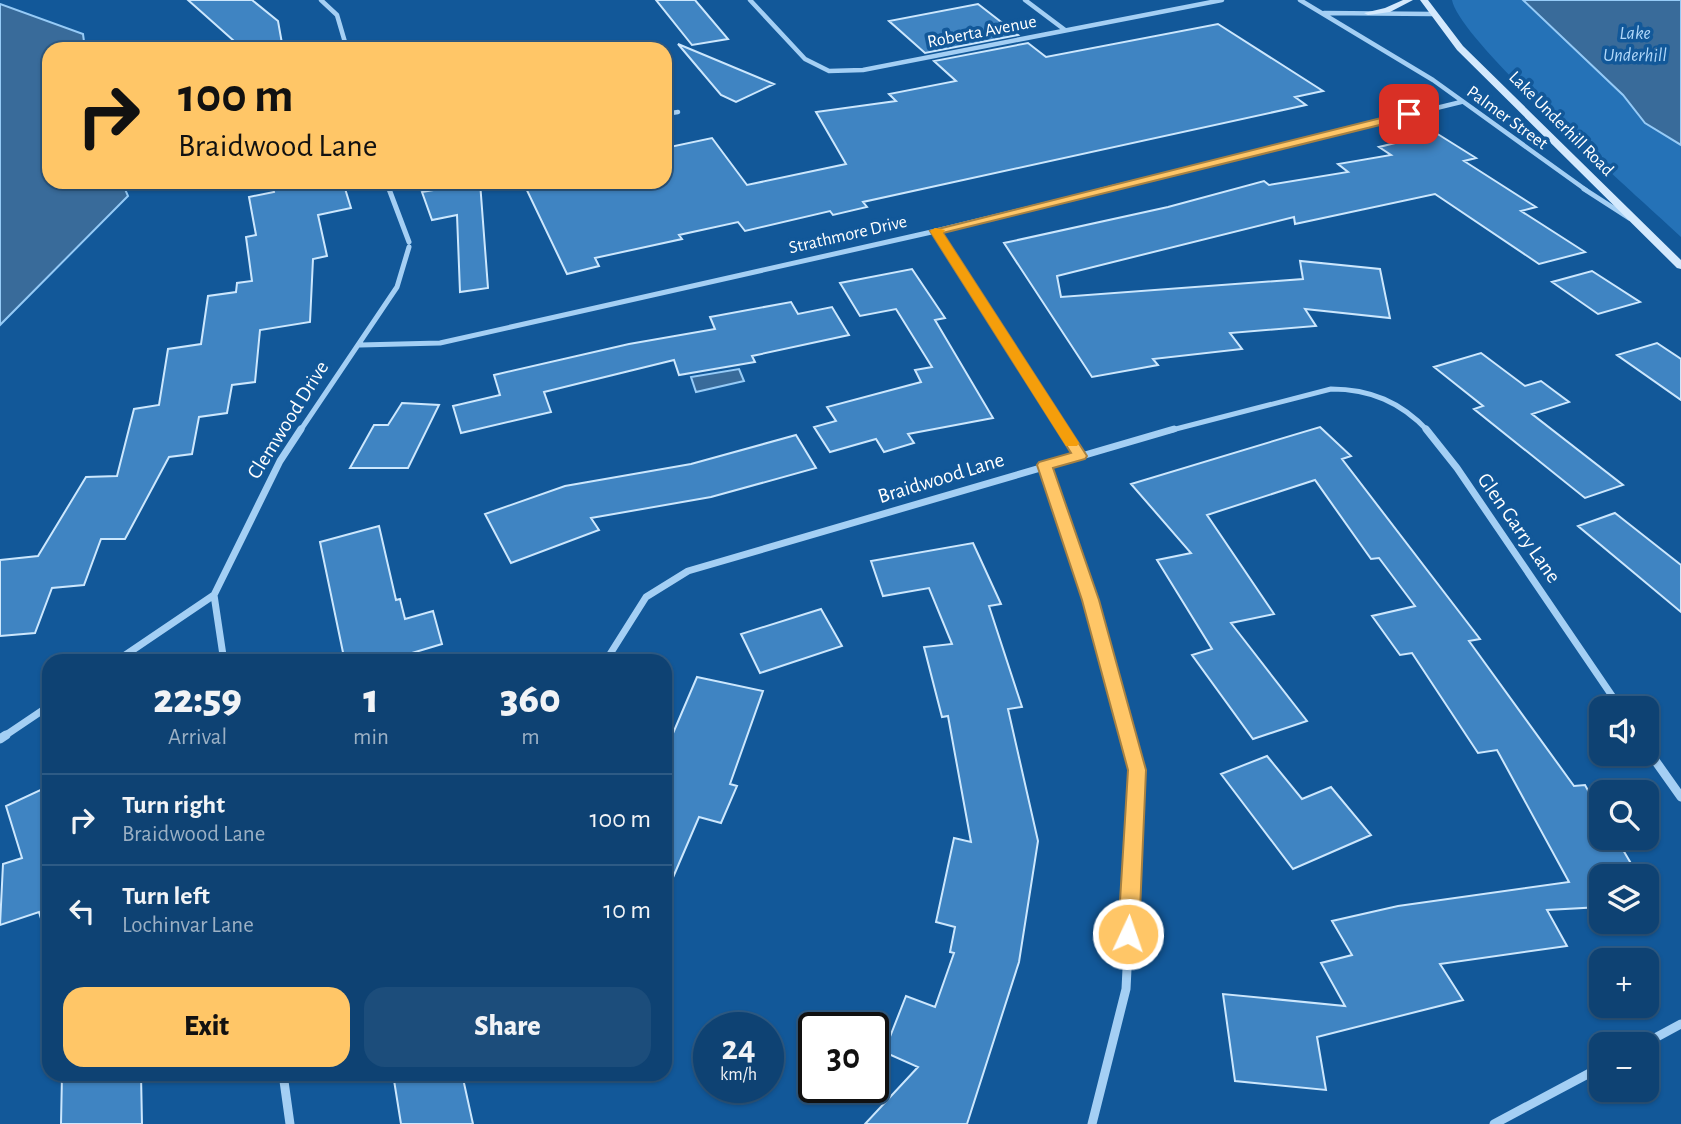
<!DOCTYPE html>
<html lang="en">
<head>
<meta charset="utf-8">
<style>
	:root { --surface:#0e4273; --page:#1c4d7b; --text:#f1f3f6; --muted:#9bb0c4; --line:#2e5b85; --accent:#ffc667 }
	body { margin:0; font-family:"Alegreya Sans",sans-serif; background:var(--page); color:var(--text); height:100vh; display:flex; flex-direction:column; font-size:26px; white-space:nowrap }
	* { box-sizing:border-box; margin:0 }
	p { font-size:23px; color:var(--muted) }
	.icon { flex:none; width:38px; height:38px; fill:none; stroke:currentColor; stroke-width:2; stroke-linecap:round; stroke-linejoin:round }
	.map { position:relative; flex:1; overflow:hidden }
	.panel { position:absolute; left:42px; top:654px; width:630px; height:427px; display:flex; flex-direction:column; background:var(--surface); border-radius:21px; box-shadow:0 2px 5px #0004,0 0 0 2px var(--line) }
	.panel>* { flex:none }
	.hud { position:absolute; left:42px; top:42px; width:630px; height:147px; border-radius:21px; box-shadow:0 2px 5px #0004,0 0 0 2px var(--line); background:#ffc667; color:#111; overflow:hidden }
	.fabs { position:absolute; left:1589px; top:696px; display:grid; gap:14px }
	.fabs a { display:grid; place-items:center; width:70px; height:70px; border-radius:14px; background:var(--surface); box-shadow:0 2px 5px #0004,0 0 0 2px var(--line); font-size:35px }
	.speed { position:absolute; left:693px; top:1012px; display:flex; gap:14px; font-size:35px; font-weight:700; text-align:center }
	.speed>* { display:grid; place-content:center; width:91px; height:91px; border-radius:50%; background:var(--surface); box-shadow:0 2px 5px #0004,0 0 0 2px var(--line); line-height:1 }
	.speed small { font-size:18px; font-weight:400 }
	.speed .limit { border:4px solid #111; border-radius:10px; background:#fff; color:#111 }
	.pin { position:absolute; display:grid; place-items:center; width:60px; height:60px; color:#fff; margin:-30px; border-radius:14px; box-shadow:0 4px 10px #0006 }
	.me { position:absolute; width:77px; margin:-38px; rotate:3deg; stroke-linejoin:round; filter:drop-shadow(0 0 5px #0008) }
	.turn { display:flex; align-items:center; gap:24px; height:147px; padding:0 21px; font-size:32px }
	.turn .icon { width:91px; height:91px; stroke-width:2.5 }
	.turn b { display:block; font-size:49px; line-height:60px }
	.eta { display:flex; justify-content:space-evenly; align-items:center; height:119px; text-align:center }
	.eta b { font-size:42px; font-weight:800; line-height:49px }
	.action { display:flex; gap:14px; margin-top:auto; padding:14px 21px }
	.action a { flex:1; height:80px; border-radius:21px; background:var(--accent); color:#111; font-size:28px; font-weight:800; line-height:80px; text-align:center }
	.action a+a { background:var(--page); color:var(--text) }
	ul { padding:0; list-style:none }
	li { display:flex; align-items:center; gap:21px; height:91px; padding:0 21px; border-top:2px solid var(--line) }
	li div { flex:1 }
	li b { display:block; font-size:26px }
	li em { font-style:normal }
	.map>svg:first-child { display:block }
	.green { fill:#2572b7 }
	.water { fill:#396b9a; stroke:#96cbf7; stroke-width:2 }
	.building { fill:#3f84c2; stroke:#cce7fd; stroke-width:2 }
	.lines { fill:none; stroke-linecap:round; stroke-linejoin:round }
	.street-far3 { stroke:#a4cff4; stroke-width:4.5 }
	.street-far2 { stroke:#a4cff4; stroke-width:5 }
	.street-far1 { stroke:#a4cff4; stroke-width:7 }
	.street { stroke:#a4cff4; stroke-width:9 }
	.secondary { fill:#d4e9fd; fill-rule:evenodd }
	.route { fill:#ffc667; stroke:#a68143; stroke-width:2 }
	.slow { fill:#f59e0b }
	.labels { text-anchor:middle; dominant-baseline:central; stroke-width:7; stroke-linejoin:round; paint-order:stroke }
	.far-street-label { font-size:18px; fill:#fff; stroke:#125899 }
	.far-water-label { font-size:19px; font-style:italic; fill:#b1d8fa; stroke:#125899 }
	.street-label { font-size:21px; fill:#fff; stroke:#125899 }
</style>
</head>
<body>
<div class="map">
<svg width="1681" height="1124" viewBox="0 0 1681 1124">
	<rect width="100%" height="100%" fill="#125899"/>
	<path class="green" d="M 1452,0 L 1523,0 L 1623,95 L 1645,123 L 1681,145 L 1681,237 C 1640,198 1460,42 1452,0 Z"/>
	<path class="water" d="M 1523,0 L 1681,0 L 1681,145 L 1645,123 L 1623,95 Z
		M 0,4 L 83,34 L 85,49 L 49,49 L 49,182 L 122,182 L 128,196 L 0,325 Z
		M 739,369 L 744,381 L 696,392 L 691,377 Z"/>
	<path class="building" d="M 188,0 L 252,0 L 278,21 L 283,49 L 243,49 Z
		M 656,0 L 695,0 L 728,39 L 692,45 Z
		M 978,4 L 1018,35 L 925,53 L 889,21 Z
		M 1218,24 L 1323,91 L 1295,97 L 1306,105 L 863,202 L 867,207 L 833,215 L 830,211 L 745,231 L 738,222 L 679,235 L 682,239 L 595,258 L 599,266 L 567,274 L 523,182 L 665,182 L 665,148 L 712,138 L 747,185 L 846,164 L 816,112 L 896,101 L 889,94 L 956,81 L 934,61 L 1028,43 L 1046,57 Z
		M 678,44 L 774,84 L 736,102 L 721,95 Z
		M 1436,133 L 1476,158 L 1464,161 L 1536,207 L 1521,211 L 1585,252 L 1539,264 L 1435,194 L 1295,224 L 1294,217 L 1057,276 L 1061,297 L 1303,279 L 1300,261 L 1380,269 L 1390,318 L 1305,309 L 1316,326 L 1230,333 L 1242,349 L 1153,359 L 1158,365 L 1092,377 L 1004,243 L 1168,207 L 1264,181 L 1269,185 L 1348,172 L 1338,164 L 1391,155 L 1379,147 Z
		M 272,182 L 343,182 L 351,208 L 318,215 L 327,256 L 313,259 L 310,322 L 260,330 L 255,382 L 232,385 L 227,413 L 199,417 L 192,454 L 169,457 L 125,539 L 101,539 L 84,585 L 52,588 L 35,633 L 0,636 L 0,560 L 38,556 L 86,477 L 117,476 L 134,409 L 159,405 L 168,349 L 201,344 L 208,296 L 236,292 L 237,283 L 252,281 L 246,237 L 256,235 L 249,197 L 274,192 Z
		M 456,182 L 480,182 L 488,288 L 460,292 L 457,215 L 432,220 L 422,192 L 457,186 Z
		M 912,269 L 945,318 L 935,320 L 993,418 L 908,434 L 914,443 L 884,452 L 876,439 L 830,452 L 814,427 L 836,421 L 827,407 L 921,382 L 915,370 L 932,367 L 896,309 L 860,316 L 840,283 Z
		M 1592,271 L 1640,302 L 1598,314 L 1552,282 Z
		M 791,302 L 798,314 L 832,307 L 849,335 L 752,356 L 755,362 L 679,375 L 674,360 L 544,392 L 551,412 L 461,433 L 453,406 L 500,395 L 494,375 L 629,344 L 715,329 L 710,317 Z
		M 1657,343 L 1681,359 L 1681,400 L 1617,355 Z
		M 1481,353 L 1525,386 L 1541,381 L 1569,402 L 1532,414 L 1623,485 L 1585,498 L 1474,409 L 1483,406 L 1434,367 Z
		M 402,403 L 439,405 L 408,468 L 350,468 L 374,425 L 388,425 Z
		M 1320,427 L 1351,456 L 1342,459 L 1480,639 L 1469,641 L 1574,786 L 1585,785 L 1601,814 L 1601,838 L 1616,838 L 1639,877 L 1601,877 L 1601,907 L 1547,910 L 1567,946 L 1440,964 L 1463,1000 L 1317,1037 L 1326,1090 L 1235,1081 L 1223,994 L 1345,1006 L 1321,963 L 1352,955 L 1332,921 L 1398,906 L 1569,882 L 1497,750 L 1478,753 L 1412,653 L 1400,655 L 1372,616 L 1415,606 L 1379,558 L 1371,559 L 1315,480 L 1207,515 L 1274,614 L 1231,623 L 1307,721 L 1253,739 L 1192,655 L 1212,649 L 1157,560 L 1191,553 L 1131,484 Z
		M 796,435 L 816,468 L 711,497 L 591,518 L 599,530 L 511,563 L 485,514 L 565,486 L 691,464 Z
		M 1615,513 L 1681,565 L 1681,612 L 1578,526 Z
		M 379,526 L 396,600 L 400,599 L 405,619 L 433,611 L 442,644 L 412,653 L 414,662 L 345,662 L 320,542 Z
		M 973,543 L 1001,604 L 989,606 L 1022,707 L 1008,709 L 1038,841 L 1019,962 L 967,1124 L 865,1124 L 918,1067 L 884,1052 L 906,996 L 935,1007 L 954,953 L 950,952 L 955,927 L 936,922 L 954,838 L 971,842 L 948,716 L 942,717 L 924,647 L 952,644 L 929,588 L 883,596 L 871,561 Z
		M 821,609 L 842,646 L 760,673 L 741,634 Z
		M 697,677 L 763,691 L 730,784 L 737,786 L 721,823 L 699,817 L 665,896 L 665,752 Z
		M 1267,756 L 1302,799 L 1331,787 L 1371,835 L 1293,869 L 1221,774 Z
		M 49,786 L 49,921 L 42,922 L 39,912 L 0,925 L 3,864 L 22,858 L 6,806 Z
		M 62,1074 L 141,1074 L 142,1124 L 61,1124 Z
		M 393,1074 L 462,1074 L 473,1124 L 401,1124 Z"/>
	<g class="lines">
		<path class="street-far3" d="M 321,0 L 337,15 L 347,49
			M 750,0 L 805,59 L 829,71 L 863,70 L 1222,0
			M 1025,0 L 1065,30
			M 1300,0 L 1433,80 L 1586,190
			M 1324,13 L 1432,14
			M 665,114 L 678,112
			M 387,182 L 390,190
			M 1101,190 L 1461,102"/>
		<path class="street-far2" d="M 389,189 L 409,242
			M 1584,189 L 1629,218
			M 936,231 L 1064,431
			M 360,345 L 440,343 L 936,231 L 1108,189
			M 300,431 L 397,287 L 409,247
			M 1168,431 L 1331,389 C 1370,389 1401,402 1428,431"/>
		<path class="street-far1" d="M 1063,429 L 1080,456
			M 1426,429 L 1457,468 L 1621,709
			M 1045,465 L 1091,600 L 1128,737
			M 115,662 L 214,595
			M 224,662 L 214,595 L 280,461 L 301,429
			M 605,662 L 646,597 L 688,571 L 1174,429
			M 3,737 L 49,706"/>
		<path class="street" d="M 0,739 L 6,735
			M 1647,749 L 1681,797
			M 1642,1045 L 1681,1024
			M 283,1074 L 290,1124
			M 1092,1124 L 1126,989 L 1137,770 L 1128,735
			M 1494,1124 L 1601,1067"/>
		<path class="secondary" d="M 1403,0 L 1413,0 L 1390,12 L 1368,15 L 1364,13 L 1385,8 Z
			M 1420,0 L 1428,0 L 1463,46 L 1681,260 L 1681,269 L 1677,268 L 1457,50 Z"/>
	</g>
	<path class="route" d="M 1409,111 L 1414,114 L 1412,117 L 943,233 L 1087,456 L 1085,459 L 1053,468 L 1099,600 L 1146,770 L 1139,934 L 1136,941 L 1128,944 L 1121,941 L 1118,934 L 1128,770 L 1082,600 L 1037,465 L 1039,462 L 1071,453 L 930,231 Z"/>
	<path class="slow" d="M 935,228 L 945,230 L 943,233 L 1079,443 L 1077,446 L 1066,446 L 930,231 Z"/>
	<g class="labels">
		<g class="far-street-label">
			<text transform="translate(982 32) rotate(-11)">Roberta Avenue</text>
			<text transform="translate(1507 118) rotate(36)">Palmer Street</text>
			<text transform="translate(1561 124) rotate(45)">Lake Underhill Road</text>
			<text transform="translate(848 235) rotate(-13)">Strathmore Drive</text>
		</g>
		<g class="far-water-label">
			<text x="1635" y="33">Lake<tspan x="1635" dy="22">Underhill</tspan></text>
		</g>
		<g class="street-label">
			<text transform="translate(288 420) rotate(-58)">Clemwood Drive</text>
			<text transform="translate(941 478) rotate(-17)">Braidwood Lane</text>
			<text transform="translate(1519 528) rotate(55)">Glen Garry Lane</text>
		</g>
	</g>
</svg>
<div class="fabs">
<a><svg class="icon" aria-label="sound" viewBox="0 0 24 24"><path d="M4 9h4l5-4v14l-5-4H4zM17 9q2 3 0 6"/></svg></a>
<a><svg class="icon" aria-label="search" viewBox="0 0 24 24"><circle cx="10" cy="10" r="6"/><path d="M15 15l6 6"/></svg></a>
<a><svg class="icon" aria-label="layers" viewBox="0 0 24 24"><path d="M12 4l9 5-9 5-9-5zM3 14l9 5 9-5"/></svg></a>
<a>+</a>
<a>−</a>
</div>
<div class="speed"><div>24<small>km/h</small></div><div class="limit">30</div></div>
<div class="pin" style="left:1409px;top:114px;background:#d93025"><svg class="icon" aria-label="arrive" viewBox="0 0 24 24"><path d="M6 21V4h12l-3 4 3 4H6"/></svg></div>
<svg class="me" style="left:1128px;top:934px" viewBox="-20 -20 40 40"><circle r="17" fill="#ffc667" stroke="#fff" stroke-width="3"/><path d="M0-11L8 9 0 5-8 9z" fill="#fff"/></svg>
<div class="hud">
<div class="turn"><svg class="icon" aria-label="right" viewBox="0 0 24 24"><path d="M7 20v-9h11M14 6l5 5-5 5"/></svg><div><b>100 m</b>Braidwood Lane</div></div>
</div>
<section class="panel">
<div class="eta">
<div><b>22:59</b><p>Arrival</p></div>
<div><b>1</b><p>min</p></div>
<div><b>360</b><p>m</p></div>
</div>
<ul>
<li><svg class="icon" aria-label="right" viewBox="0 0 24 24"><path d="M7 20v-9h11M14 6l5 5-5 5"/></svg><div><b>Turn right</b><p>Braidwood Lane</p></div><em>100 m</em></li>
<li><svg class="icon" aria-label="left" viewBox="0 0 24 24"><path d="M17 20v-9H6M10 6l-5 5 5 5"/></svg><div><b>Turn left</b><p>Lochinvar Lane</p></div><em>10 m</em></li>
</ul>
<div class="action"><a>Exit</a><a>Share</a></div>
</section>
</div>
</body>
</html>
